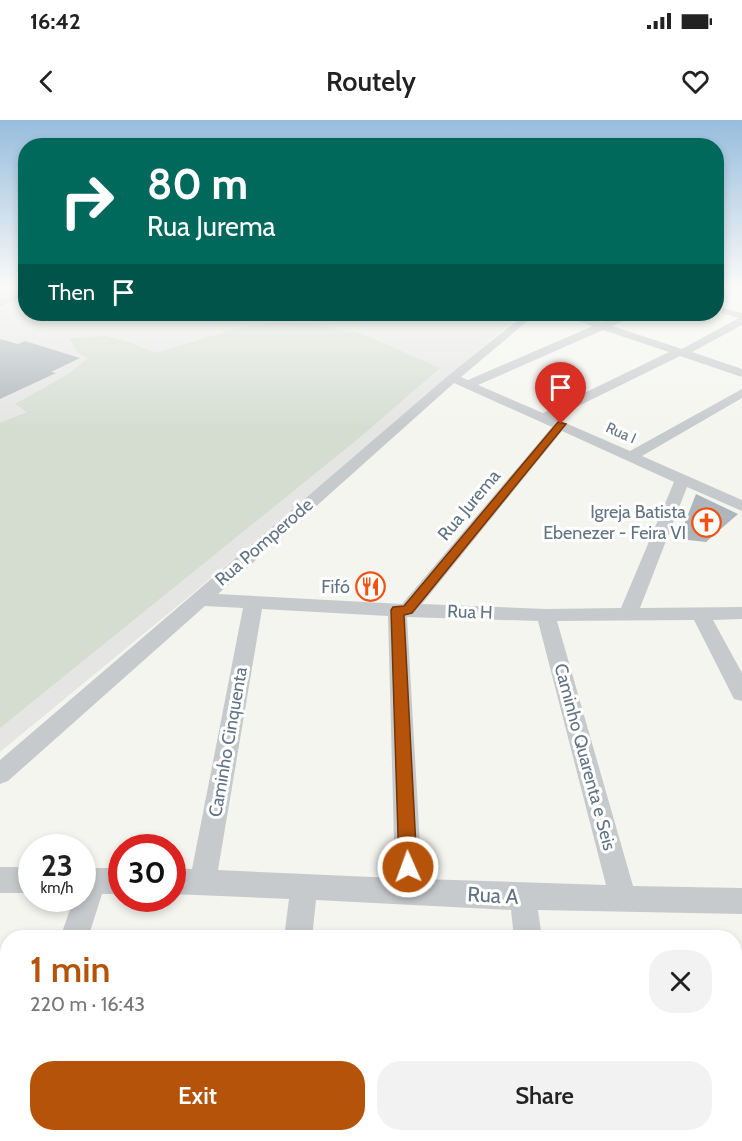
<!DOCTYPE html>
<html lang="en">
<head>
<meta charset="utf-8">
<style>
	:root { --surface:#fff; --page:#f2f2f2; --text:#222; --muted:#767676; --accent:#b45309 }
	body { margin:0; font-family:Cabin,sans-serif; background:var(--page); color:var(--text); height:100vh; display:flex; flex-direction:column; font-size:22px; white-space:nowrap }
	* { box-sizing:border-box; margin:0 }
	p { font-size:20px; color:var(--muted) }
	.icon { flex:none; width:33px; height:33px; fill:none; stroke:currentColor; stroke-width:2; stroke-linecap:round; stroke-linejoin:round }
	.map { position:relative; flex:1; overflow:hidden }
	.details { position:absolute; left:0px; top:810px; width:742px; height:212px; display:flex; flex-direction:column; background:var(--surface); border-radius:24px 24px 0 0; box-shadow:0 3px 9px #0003 }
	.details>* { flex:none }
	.top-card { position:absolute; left:18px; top:18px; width:706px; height:183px; border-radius:24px; box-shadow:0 3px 9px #0003; background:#00695c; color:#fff; overflow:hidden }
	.speed { position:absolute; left:18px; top:714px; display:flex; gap:12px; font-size:30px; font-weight:700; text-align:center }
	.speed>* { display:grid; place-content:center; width:78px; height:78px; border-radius:50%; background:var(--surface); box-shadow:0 3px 9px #0003; line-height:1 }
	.speed small { font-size:15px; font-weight:400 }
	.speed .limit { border:9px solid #d22; background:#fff; color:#111 }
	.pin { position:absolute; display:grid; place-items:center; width:51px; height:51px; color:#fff; margin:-62px -26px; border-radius:50% 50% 50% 0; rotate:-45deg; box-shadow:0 0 6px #0007 }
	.pin .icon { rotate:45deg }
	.me { position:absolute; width:66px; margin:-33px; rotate:358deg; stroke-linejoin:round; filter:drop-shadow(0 0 4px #0008) }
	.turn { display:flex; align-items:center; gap:21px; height:126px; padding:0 30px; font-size:27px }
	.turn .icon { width:78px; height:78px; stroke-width:2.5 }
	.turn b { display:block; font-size:42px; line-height:51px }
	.then { display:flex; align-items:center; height:57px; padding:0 30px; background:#0003; gap:12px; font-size:22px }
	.round { display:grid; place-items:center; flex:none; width:63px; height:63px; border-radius:24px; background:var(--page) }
	.head { display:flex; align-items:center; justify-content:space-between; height:102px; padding:0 30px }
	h1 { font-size:36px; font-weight:600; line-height:45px; color:var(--accent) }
	.button { display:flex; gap:12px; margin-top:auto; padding:12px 30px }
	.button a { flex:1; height:69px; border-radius:24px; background:var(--accent); color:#fff; font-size:24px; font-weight:600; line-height:69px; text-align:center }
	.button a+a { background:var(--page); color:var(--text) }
	.status { display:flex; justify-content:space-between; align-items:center; height:42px; padding:0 30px; background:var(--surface); direction:ltr }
	.status svg { height:16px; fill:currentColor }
	header { display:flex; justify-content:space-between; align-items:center; height:78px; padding:0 30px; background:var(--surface); font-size:27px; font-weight:600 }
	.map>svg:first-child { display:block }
	.built { fill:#e5e6e4 }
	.green { fill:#d5ddd1 }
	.building { fill:#aeb6bb }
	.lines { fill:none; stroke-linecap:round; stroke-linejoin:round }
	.minor { fill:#c7cacd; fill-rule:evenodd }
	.tertiary { fill:#c7cacd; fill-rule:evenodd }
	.route { fill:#b45309; stroke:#753606; stroke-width:1.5 }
	.labels { text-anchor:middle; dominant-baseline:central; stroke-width:6; stroke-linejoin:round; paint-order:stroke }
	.far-street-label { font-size:15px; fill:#617384; stroke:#fff }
	.street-label { font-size:18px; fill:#617384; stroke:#fff }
	.poi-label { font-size:18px; fill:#617384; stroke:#fff; text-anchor:end }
	.near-street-label { font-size:21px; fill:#617384; stroke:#fff }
</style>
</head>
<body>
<div class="status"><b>16:42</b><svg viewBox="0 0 49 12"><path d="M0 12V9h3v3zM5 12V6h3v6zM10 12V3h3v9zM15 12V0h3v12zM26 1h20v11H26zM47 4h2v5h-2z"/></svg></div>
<header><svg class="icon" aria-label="back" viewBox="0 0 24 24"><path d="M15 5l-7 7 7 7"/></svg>Routely<svg class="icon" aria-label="heart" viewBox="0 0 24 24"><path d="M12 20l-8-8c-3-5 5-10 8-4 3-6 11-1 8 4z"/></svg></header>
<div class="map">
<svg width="742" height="1021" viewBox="0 0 742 1021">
	<rect width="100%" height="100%" fill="#f5f5f0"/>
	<path class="built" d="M 0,165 L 25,165 L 26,194 L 522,194 L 192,474 L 0,632 Z"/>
	<path class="green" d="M 274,203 L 312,204 L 363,214 L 440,248 L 358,319 L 0,608 L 0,303 L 27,292 L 15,284 L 70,253 L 88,238 L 79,234 L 69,218 L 106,216 L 126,221 L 156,233 L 238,208 Z"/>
	<path class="building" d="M 0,219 L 18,224 L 25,221 L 80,238 L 51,252 L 56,253 L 0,279 Z
		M 696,374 L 738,394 L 706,422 L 688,420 L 682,410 Z"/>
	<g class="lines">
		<path class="minor" d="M 717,186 L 742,193 L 742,205 L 692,232 L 742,249 L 742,257 L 680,236 L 554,298 L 630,331 L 742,269 L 742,278 L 642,336 L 742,380 L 742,391 L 687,367 L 640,488 L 742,487 L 742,499 L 713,500 L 742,553 L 742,581 L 734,579 L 694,500 L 557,501 L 633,766 L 742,768 L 742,794 L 538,790 L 542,818 L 514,818 L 511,790 L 316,780 L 312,818 L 284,818 L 289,779 L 172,774 L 172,748 L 192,749 L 243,488 L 205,486 L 8,661 L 0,664 L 0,640 L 449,255 L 525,194 L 536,194 L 461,257 L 468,260 L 593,206 L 563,196 L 562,194 L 576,194 L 602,202 L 622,194 L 635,194 L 634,196 L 612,206 L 682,229 L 739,198 L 717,192 ZM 603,210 L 669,232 L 543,293 L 478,265 ZM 454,263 L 552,307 L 402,484 L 218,474 ZM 562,311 L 674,362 L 621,488 L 546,489 L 422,484 ZM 262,489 L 388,496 L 395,758 L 218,750 ZM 407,497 L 538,501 L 606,765 L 422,759 Z
			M 0,747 L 32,747 L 32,773 L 0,773 Z
			M 82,748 L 122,748 L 122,774 L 102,774 L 88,818 L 60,818 L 74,778 L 82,778 Z
			M 8,998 L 8,1014 L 28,1014 L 26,1021 L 0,1021 L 0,1002 Z
			M 260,1014 L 294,1014 L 293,1021 L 259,1021 Z
			M 538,1014 L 572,1014 L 573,1021 L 539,1021 Z"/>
		<path class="tertiary" d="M 22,170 L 26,170 L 26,177 L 0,186 L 0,178 Z"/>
	</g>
	<linearGradient id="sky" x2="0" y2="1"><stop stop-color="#97bdde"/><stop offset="0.54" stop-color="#fafaf8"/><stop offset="1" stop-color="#fafaf8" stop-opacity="0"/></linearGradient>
	<rect width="742" height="308" fill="url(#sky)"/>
	<path class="route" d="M 558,302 L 566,304 L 412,493 L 404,495 L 417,747 L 415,753 L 408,756 L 401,753 L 399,747 L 391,490 L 393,487 L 404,486 Z"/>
	<defs>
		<symbol id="church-ring" viewBox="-11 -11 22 22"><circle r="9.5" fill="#fff" stroke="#f45111" stroke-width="1.5"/><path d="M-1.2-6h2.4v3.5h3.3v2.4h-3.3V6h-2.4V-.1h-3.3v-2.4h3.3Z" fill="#f45111"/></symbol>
		<symbol id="restaurant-ring" viewBox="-11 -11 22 22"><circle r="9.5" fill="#fff" stroke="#f45111" stroke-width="1.5"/><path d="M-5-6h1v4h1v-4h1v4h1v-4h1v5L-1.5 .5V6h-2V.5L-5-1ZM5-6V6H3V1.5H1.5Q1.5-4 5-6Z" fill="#f45111"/></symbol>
	</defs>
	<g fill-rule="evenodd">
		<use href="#church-ring" x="690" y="386" width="33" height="33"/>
		<use href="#restaurant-ring" x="354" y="450" width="33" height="33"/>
	</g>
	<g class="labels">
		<g class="far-street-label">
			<text transform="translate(621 313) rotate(24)">Rua I</text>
		</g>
		<g class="street-label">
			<text transform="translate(469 385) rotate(-50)">Rua Jurema</text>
			<text transform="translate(264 422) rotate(-41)">Rua Pomperode</text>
			<text transform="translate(470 492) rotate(2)">Rua H</text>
			<text transform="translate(228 622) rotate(-80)">Caminho Cinquenta</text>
			<text transform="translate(585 637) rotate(75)">Caminho Quarenta e Seis</text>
		</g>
		<g class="poi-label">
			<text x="686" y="392">Igreja Batista<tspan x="686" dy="21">Ebenezer - Feira VI</tspan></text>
			<text x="350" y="467">Fifó</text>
		</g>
		<g class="near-street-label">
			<text transform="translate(493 775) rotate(3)">Rua A</text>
		</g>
	</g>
</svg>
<div class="speed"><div>23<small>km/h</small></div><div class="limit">30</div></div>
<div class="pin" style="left:561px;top:304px;background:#d93025"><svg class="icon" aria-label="arrive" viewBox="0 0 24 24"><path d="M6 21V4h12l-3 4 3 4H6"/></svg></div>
<svg class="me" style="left:408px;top:747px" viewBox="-20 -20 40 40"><circle r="17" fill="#b45309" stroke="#fff" stroke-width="3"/><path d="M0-11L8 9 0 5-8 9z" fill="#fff"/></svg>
<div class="top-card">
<div class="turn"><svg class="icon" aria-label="right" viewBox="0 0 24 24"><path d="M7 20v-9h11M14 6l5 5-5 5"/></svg><div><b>80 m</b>Rua Jurema</div></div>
<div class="then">Then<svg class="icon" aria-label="arrive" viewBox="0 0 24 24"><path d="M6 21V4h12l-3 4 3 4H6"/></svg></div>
</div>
<section class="details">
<div class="head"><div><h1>1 min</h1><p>220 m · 16:43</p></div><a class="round"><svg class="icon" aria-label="close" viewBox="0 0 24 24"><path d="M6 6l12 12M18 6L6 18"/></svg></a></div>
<div class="button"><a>Exit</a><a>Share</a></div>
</section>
</div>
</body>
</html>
